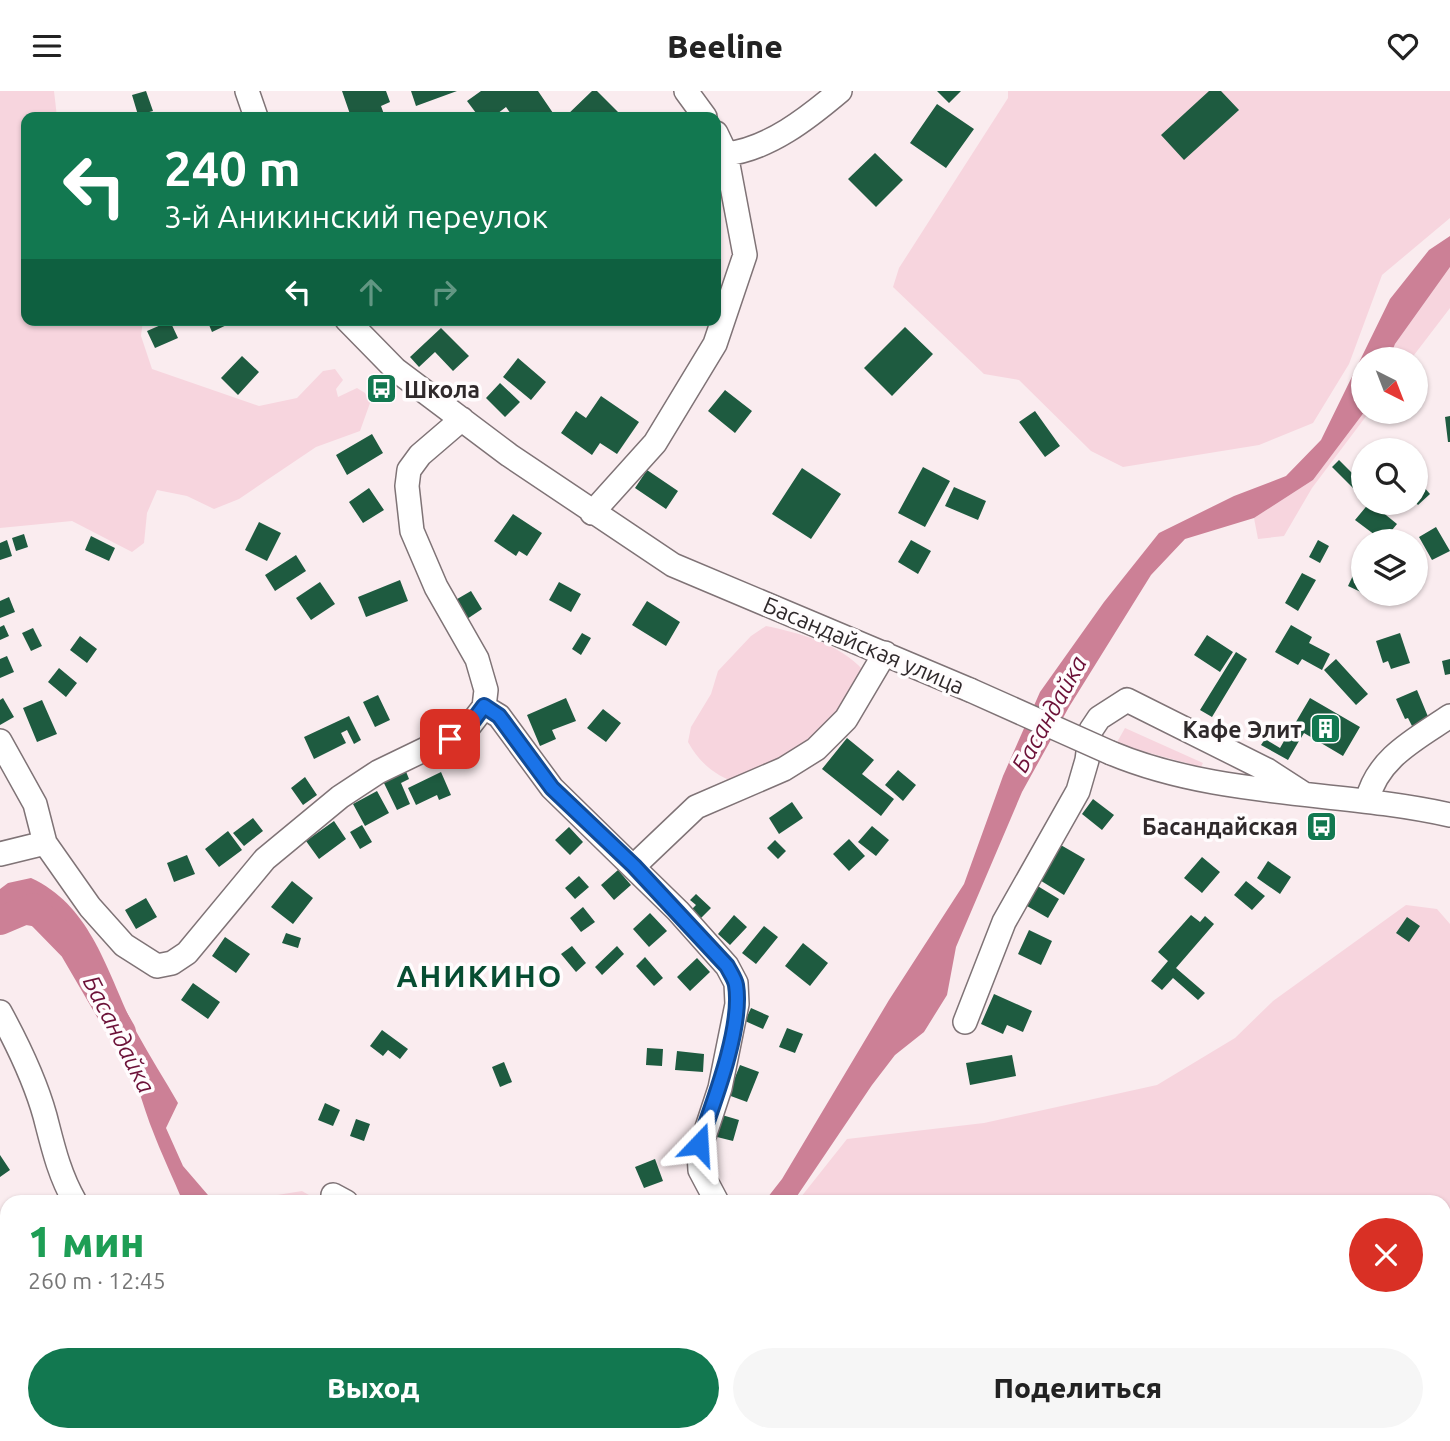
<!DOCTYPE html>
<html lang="ru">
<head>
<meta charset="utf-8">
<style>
	:root { --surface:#fff; --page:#f6f6f6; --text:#222; --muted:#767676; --accent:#127850 }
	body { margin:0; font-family:Ubuntu,sans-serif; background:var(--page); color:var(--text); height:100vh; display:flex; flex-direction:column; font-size:26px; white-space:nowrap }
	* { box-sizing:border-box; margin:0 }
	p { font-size:23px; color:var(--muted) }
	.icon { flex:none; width:38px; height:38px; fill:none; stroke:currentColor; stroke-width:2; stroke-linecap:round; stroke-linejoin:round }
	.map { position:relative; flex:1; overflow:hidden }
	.sheet { position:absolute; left:0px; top:1104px; width:1451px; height:247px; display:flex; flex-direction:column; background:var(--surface); border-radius:21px 21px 0 0; box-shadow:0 2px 5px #0004 }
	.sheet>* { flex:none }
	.banner { position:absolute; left:21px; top:21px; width:700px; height:214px; border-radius:14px; box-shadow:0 2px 5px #0004; background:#127850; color:#fff; overflow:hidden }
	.needle { width:46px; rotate:138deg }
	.controls { position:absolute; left:1351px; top:256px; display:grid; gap:14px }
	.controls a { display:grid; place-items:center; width:77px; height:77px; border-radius:50%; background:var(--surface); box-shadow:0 2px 5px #0004; font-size:35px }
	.pin { position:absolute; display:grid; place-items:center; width:60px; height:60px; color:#fff; margin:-30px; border-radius:14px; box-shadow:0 4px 10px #0006 }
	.me { position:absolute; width:77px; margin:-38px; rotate:20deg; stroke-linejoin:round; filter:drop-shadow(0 0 5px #0008) }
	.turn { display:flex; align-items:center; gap:24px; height:147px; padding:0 28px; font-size:32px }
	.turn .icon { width:91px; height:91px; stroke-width:2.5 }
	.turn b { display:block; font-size:49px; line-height:60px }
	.lanes { display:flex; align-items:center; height:66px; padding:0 28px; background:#0003; justify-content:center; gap:35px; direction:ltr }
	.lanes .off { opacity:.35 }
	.round { display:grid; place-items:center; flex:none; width:74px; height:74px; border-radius:37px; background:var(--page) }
	.headline { display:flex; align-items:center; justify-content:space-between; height:119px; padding:0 28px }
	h1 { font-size:42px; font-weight:800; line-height:52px; color:#1e9e55 }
	.primary-button { display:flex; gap:14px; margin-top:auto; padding:14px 28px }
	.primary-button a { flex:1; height:80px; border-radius:42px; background:var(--accent); color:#fff; font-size:28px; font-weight:800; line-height:80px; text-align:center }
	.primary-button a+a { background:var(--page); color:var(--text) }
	header { display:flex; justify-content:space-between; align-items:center; height:91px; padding:0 28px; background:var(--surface); font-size:32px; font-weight:800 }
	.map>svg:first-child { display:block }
	.green { fill:#f7d5de }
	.water { fill:#cc8096 }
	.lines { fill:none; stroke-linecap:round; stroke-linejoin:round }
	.river { stroke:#cc8096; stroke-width:28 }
	.building { fill:#1e5b40 }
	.minor-casing { stroke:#7f7376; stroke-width:26 }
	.minor { stroke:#fff; stroke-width:23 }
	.minor-bridge-casing { stroke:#7f7376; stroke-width:26; stroke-linecap:butt }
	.minor-bridge { stroke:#fff; stroke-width:23 }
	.route-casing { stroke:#114b97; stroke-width:18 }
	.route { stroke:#1a73e8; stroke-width:12 }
	.labels { text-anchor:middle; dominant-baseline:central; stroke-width:7; stroke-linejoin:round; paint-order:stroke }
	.poi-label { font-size:23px; font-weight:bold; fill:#2f292b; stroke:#fffcfd; text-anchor:end }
	.street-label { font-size:23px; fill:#2f292b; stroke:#fffcfd }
	.water-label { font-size:24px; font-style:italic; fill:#6c1138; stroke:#fffcfd }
	.district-label { font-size:30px; font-weight:bold; letter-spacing:2px; fill:#074d32; stroke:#fffcfd }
</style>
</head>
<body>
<header><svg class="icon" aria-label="menu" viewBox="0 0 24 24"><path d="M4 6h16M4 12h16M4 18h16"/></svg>Beeline<svg class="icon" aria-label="heart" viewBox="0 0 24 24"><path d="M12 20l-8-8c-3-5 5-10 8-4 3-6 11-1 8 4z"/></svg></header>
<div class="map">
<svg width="1450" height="1350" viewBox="0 0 1450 1350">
	<rect width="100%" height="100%" fill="#faecef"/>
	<path class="green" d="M 0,0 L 54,0 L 57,26 L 26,26 L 26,229 L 143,229 L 141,245 L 152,278 L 259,315 L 297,307 L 323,280 L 335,278 L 343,289 L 336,298 L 338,306 L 357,297 L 365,302 L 370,312 L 360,340 L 316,356 L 239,408 L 214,418 L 187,405 L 157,399 L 147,422 L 144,452 L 132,461 L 72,430 L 0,437 Z
		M 1008,0 L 1450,0 L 1450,127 L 1382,184 L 1349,273 L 1313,332 L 1259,354 L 1123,376 L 1091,360 L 1019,289 L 984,283 L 893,196 L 899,177 L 1008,7 Z
		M 1450,176 L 1450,217 L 1411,268 L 1389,268 L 1395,253 Z
		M 1365,320 L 1370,320 L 1312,397 L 1284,445 L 1258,448 L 1254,427 L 1313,389 Z
		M 766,535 C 800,542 840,553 863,579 L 844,615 L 819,647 L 740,693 C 717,686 700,673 688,651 L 691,636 L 711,603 L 718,580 L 751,545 Z
		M 1125,637 L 1203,672 L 1201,676 L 1116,653 Z
		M 1406,814 L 1437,818 L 1450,833 L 1450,1350 L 171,1350 L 173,1344 L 1444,1344 L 1444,1111 L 797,1111 L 847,1048 L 984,1032 L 1157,994 L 1235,947 L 1273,910 Z
		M 302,1100 L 321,1111 L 237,1111 L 232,1106 L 253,1108 Z"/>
	<path class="water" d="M 1450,145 L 1450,176 L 1395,253 L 1389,268 L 1363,268 L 1365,320 L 1313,389 L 1254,427 L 1185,448 L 1151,484 L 1069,616 L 1022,701 L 956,856 L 947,904 L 924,941 L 895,964 L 872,994 L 793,1111 L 764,1111 L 782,1088 L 889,909 L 964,793 L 1003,685 L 1040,601 L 1104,511 L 1159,442 L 1234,405 L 1286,385 L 1321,349 L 1390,208 L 1429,159 Z
		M 31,787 C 94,816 108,886 137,942 C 150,966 165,989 178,1012 L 166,1037 L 183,1075 L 214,1111 L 183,1111 C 173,1087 161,1062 152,1038 C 131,983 110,883 60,848 C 41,834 23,832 0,834 L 0,798 L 8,792 Z"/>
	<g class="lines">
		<path class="river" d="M 0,830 L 33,816 L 73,857 L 122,941"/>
	</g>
	<path class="building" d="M 146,0 L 153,20 L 138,24 L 132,4 Z
		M 342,0 L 386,0 L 390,11 L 381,15 L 385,26 L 351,26 Z
		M 411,0 L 457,0 L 416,15 Z
		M 481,0 L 538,0 L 553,22 L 548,26 L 513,26 L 506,16 L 493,26 L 479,26 L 467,10 Z
		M 592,0 L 597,0 L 621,24 L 565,26 Z
		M 937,0 L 961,0 L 949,12 Z
		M 1209,0 L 1221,0 L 1239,19 L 1184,69 L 1161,44 Z
		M 937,13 L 974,38 L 946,77 L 910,52 Z
		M 875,62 L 903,89 L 876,116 L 848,88 Z
		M 207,229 L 237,229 L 212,241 Z
		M 170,230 L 178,247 L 155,257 L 147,240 Z
		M 905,236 L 933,263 L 892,305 L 864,277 Z
		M 441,237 L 469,265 L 453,280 L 435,261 L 419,276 L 410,266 Z
		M 242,265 L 259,281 L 238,304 L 221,287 Z
		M 518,267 L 546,291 L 531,309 L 503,286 Z
		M 500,292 L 520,311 L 505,326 L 486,307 Z
		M 725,299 L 752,320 L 735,342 L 708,320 Z
		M 601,305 L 639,331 L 617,363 L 600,352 L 592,364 L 561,342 L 576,320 L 586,327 Z
		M 1035,320 L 1060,355 L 1045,366 L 1019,331 Z
		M 1450,325 L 1450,351 L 1448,351 L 1445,326 Z
		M 372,343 L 383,362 L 347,384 L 336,364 Z
		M 1339,369 L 1360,390 L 1353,397 L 1332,376 Z
		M 923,376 L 950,390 L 925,436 L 898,422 Z
		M 802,377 L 841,403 L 811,448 L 772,423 Z
		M 647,379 L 678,400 L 666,418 L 635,397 Z
		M 1416,387 L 1430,403 L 1418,414 L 1416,412 Z
		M 954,396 L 986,410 L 978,429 L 945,415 Z
		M 369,397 L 384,419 L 363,432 L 349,411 Z
		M 1370,411 L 1397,433 L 1383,450 L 1355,429 Z
		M 513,423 L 542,442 L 527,465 L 519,460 L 516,465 L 494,450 Z
		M 259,431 L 281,442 L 267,470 L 245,459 Z
		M 1436,436 L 1450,460 L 1432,469 L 1419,446 Z
		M 24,443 L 28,456 L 16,460 L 12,447 Z
		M 91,445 L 115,457 L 109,470 L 85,459 Z
		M 7,449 L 12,465 L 0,469 L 0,452 Z
		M 911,449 L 931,460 L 918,483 L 898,471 Z
		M 1318,449 L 1329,455 L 1320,472 L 1309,466 Z
		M 296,464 L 306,480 L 275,500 L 265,484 Z
		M 1357,476 L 1363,479 L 1363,502 L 1348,495 Z
		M 1302,482 L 1316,489 L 1298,520 L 1285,512 Z
		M 400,489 L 408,510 L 366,526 L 358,506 Z
		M 320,491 L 335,513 L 311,529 L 296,507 Z
		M 559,491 L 581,503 L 571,521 L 549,509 Z
		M 471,500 L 482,518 L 464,530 L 452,511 Z
		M 1365,502 L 1386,502 L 1382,510 Z
		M 9,506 L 15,521 L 0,527 L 0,510 Z
		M 647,510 L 680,531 L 666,555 L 632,534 Z
		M 4,534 L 9,545 L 0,549 L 0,536 Z
		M 1291,534 L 1312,546 L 1309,552 L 1330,563 L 1322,579 L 1302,568 L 1298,574 L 1275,561 Z
		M 33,537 L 42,555 L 31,560 L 22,542 Z
		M 582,542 L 591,547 L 581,564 L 572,558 Z
		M 1400,542 L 1410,572 L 1391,578 L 1388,570 L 1383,572 L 1376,550 Z
		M 1207,544 L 1233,561 L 1220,581 L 1194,564 Z
		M 80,545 L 97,558 L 87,572 L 70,559 Z
		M 1236,561 L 1247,568 L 1212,626 L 1200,619 Z
		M 7,565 L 14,581 L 0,587 L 0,568 Z
		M 1336,568 L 1368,603 L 1356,614 L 1324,579 Z
		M 1450,568 L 1450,583 L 1445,584 L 1442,570 Z
		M 59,577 L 77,592 L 66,606 L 48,591 Z
		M 1417,599 L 1429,628 L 1412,635 L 1408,627 L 1405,628 L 1396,608 Z
		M 378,604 L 390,629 L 375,636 L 363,611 Z
		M 3,607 L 14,626 L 0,634 L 0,609 Z
		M 566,607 L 576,630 L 552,639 L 556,648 L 540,655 L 527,624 Z
		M 1310,607 L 1360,636 L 1343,665 L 1304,642 L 1301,647 L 1290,641 Z
		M 42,609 L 57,643 L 37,651 L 23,617 Z
		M 603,618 L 621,632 L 606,651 L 587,637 Z
		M 349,625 L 361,649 L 354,653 L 347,639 L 341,642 L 346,652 L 314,668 L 304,646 Z
		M 1288,643 L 1299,650 L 1288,669 L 1261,654 L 1265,648 L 1280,657 Z
		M 847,647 L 874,669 L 862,683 L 894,708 L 881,725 L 822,678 Z
		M 405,678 L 409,688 L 401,692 L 410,713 L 397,719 L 382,688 Z
		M 898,679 L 916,694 L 903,710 L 885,694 Z
		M 441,681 L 451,704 L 439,709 L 437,704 L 416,714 L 408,697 Z
		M 305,686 L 317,704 L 303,714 L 291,697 Z
		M 377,700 L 389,722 L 365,735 L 353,713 Z
		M 1093,708 L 1114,724 L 1102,739 L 1082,723 Z
		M 792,711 L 803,727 L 779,743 L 769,727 Z
		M 253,727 L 263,740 L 244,755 L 233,742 Z
		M 334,730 L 346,748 L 319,768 L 306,750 Z
		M 362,734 L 372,751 L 360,758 L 350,741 Z
		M 872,735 L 889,749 L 876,765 L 858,751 Z
		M 569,736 L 583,751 L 570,764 L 555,749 Z
		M 228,740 L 242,759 L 219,776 L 205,758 Z
		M 849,748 L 865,765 L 849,780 L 833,763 Z
		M 775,749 L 786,760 L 778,768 L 767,757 Z
		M 1059,753 L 1085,768 L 1064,804 L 1038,788 Z
		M 187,764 L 195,783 L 174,791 L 167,772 Z
		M 1202,766 L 1220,781 L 1202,802 L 1184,787 Z
		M 1268,770 L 1291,786 L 1280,803 L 1257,787 Z
		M 618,779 L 631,794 L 614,809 L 601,794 Z
		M 579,785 L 589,796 L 575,808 L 565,797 Z
		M 292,790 L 313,807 L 293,833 L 271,816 Z
		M 1246,790 L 1265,805 L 1252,819 L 1234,804 Z
		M 1031,791 L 1059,808 L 1048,827 L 1020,811 Z
		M 696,803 L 711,817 L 696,832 L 687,823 L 696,814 L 690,809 Z
		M 146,807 L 157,826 L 136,838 L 125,819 Z
		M 583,816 L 595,831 L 581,841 L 570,827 Z
		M 650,822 L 667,840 L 649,856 L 633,838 Z
		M 734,824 L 747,836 L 730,854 L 718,843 Z
		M 1191,824 L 1200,831 L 1205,825 L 1214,833 L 1176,877 L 1205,902 L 1198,909 L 1173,887 L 1162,899 L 1151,890 L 1168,870 L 1158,861 Z
		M 1407,826 L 1420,835 L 1409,851 L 1396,842 Z
		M 764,835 L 778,846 L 756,873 L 742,862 Z
		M 1029,839 L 1052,850 L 1041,874 L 1018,863 Z
		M 286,842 L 301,847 L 298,857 L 282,852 Z
		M 225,846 L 250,863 L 236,882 L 212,865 Z
		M 803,852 L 828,872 L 810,895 L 785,875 Z
		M 572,855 L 586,872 L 576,881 L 561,863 Z
		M 617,855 L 624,863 L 602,884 L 595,876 Z
		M 645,866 L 663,887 L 654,895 L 636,875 Z
		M 697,867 L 710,881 L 690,900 L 677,886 Z
		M 193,892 L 220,911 L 208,928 L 181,909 Z
		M 994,903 L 1032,920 L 1023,941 L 1007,934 L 1003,943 L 981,933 Z
		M 751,917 L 769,925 L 763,938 L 745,930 Z
		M 787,937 L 803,943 L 795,962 L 779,956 Z
		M 382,939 L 408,958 L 400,968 L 388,959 L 383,965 L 370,955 Z
		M 647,957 L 663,958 L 662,975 L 646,974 Z
		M 677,960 L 704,963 L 703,981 L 675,979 Z
		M 1012,964 L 1016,985 L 970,994 L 966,972 Z
		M 504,971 L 512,991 L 500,996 L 492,976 Z
		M 740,974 L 759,981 L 747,1011 L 728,1004 Z
		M 325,1012 L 340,1019 L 333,1035 L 318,1029 Z
		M 722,1024 L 739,1029 L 733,1050 L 717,1046 Z
		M 356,1028 L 370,1033 L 364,1050 L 350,1045 Z
		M 0,1064 L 10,1079 L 0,1086 Z
		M 655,1068 L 663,1090 L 644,1097 L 635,1076 Z
		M 0,1141 L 7,1151 L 7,1186 L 0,1176 Z
		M 129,1344 L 155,1344 L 158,1350 L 116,1350 Z"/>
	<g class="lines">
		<defs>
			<path id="minor" d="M 247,0 L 256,26
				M 686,0 L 705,26
				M 726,63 C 769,58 808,27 840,0
				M 347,229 L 396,279 L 509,364 L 673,474 L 970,599
				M 592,422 L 655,352 L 715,253 L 745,164 L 726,63 L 716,42
				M 484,616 L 499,625 L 552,697 L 678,820 L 727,875 L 736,892 L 737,913 L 720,997 L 699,1061 L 700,1079 L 717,1111
				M 0,650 L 35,713 L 45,752 L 90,816 L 124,854 L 157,875 L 172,872 L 187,862 L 265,768 L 340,706 L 378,681 L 467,638 L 484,616 L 486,599 L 477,568 L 436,496 L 412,440 L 407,395 L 409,379 L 420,364 L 462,328
				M 1111,662 C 1219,707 1337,699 1450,724
				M 1367,710 C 1377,667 1416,648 1450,625
				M 0,763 L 45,752
				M 634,775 L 696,716 L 784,678 L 816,658 L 846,628 L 885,562
				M 0,921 C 18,954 35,989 45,1025 C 53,1056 59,1083 75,1111
				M 965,931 L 1004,831 L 1078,700 L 1087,669 L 1091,639 L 1099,627 L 1127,609 L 1267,679 L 1304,703
				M 333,1104 L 346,1111"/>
		</defs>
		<use href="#minor" class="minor-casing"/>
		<use href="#minor" class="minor"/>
		<defs>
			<path id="minor-bridge" d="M 970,599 L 1111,662"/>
		</defs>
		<use href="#minor-bridge" class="minor-bridge-casing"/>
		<use href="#minor-bridge" class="minor-bridge"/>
	</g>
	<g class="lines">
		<defs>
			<path id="route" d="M 450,648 L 467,638 L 484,615 L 499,625 L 552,697 L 634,775 L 727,875 C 730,881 735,888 736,894 C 743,936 713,1013 699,1053"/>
		</defs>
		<use href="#route" class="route-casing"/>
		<use href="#route" class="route"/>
	</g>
	<defs>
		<symbol id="bus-square" viewBox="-11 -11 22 22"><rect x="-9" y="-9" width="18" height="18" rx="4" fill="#127850" stroke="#fffcfd"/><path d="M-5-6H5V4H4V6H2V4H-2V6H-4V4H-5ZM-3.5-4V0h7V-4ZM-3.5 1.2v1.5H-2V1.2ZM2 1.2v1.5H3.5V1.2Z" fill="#fff"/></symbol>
		<symbol id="building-square" viewBox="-11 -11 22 22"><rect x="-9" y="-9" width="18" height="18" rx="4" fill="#127850" stroke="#fffcfd"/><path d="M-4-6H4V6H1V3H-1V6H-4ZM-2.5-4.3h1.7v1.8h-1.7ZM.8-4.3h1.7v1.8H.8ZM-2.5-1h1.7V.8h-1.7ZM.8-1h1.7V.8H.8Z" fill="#fff"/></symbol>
	</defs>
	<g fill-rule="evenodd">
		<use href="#bus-square" x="364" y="280" width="35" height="35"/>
		<use href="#building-square" x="1308" y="620" width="35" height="35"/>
		<use href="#bus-square" x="1304" y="718" width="35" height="35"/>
	</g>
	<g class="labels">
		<g class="poi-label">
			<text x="404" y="298" text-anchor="start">Школа</text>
			<text x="1302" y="638">Кафе Элит</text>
			<text x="1298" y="735">Басандайская</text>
		</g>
		<g class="street-label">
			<text transform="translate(864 554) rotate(23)">Басандайская улица</text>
		</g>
		<g class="water-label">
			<text transform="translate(1049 623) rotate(-61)">Басандайка</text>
			<text transform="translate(119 943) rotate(63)">Басандайка</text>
		</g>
		<g class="district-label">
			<text x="480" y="885">АНИКИНО</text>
		</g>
	</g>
</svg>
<div class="controls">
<a><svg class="needle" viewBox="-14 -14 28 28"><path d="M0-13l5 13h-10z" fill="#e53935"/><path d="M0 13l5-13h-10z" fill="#767676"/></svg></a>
<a><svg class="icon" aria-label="search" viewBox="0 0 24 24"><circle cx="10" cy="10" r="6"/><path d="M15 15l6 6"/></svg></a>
<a><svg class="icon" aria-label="layers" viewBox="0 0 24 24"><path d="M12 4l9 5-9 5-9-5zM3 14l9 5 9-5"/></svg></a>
</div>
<div class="pin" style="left:450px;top:648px;background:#d93025"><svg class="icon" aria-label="arrive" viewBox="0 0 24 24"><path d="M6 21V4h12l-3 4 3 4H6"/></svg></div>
<svg class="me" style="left:699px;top:1053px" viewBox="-20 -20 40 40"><path d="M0-17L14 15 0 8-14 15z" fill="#1a73e8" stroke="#fff" stroke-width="4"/></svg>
<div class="banner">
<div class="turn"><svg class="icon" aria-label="left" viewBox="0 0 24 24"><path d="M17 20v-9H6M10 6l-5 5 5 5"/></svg><div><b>240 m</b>3-й Аникинский переулок</div></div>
<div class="lanes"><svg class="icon" aria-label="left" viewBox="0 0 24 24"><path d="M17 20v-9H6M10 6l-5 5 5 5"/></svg><svg class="icon off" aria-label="ahead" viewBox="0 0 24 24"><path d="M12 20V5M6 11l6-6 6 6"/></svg><svg class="icon off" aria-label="right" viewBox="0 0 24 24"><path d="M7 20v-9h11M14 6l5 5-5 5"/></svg></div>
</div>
<section class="sheet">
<div class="headline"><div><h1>1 мин</h1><p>260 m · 12:45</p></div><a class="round" style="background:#d93025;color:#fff"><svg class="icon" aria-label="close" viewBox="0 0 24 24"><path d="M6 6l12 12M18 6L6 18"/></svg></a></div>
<div class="primary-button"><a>Выход</a><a>Поделиться</a></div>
</section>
</div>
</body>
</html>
